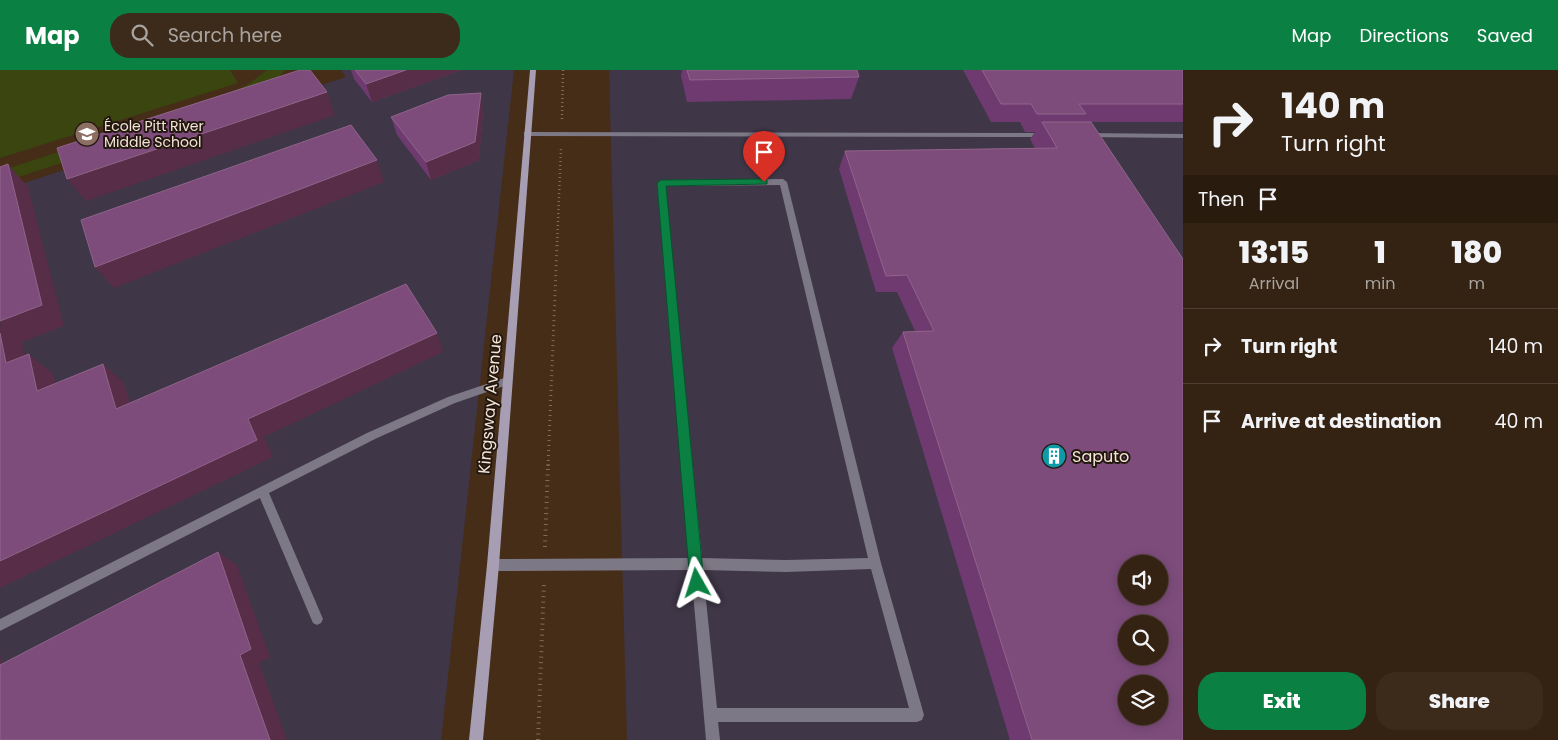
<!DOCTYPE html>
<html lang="en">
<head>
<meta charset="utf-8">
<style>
	:root { --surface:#342212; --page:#3c2a1b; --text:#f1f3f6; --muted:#a9a49f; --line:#4e3f32; --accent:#0b8043 }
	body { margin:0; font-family:Poppins,sans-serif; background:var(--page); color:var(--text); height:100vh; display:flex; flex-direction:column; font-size:19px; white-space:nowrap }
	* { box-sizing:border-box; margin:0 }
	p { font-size:16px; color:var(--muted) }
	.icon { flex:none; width:28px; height:28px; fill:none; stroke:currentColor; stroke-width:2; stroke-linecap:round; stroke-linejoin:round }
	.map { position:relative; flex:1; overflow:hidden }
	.sheet { display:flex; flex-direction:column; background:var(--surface); width:375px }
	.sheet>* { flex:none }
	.hud { background:#342212; color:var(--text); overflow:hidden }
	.tools { position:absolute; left:1118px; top:485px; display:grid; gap:10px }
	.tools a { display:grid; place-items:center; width:50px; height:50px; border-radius:50%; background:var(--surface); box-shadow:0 2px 12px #0003,0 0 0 1px var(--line); font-size:25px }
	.pin { position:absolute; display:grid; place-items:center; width:42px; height:42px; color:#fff; margin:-51px -21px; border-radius:50% 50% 50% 0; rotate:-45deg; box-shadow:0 0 5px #0007 }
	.pin .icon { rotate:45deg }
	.me { position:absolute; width:55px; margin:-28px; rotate:354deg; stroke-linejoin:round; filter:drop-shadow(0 0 4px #0008) }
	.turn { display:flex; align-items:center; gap:18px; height:105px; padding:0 15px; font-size:22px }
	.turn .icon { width:65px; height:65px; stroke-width:2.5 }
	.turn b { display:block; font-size:35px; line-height:42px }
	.then { display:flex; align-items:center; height:48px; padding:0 15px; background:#0003; gap:10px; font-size:19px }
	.eta { display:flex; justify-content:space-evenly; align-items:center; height:85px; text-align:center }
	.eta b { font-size:30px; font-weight:800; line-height:35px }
	.primary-button { display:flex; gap:10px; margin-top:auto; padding:10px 15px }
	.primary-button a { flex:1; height:58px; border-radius:20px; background:var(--accent); color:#fff; font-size:20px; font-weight:800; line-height:58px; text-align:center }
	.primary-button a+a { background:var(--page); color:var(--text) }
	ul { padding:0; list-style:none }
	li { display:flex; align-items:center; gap:15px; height:75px; padding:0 15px; border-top:1px solid var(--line) }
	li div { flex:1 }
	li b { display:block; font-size:19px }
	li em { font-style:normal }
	header { display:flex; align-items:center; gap:30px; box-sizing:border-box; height:70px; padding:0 25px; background:var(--accent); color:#fff }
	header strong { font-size:24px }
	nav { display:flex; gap:28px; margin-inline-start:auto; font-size:18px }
	.search { width:350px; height:45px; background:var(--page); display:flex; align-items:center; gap:12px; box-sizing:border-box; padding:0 18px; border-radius:20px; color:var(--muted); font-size:19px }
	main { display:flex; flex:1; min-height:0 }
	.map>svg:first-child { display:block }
	.industrial { fill:#3f3647; fill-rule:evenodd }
	.green { fill:#3a450f }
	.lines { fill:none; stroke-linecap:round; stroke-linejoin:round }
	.path-far2 { stroke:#816b59; stroke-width:2.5; stroke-dasharray:1 3; stroke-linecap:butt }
	.path-far1 { stroke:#816b59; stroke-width:3; stroke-dasharray:1 4; stroke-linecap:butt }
	.path { stroke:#816b59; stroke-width:4; stroke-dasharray:1 4.5; stroke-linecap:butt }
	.service { fill:#7d7885; fill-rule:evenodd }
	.secondary { fill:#a79eb4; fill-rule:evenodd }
	.wall { fill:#6f3a70 }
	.shaded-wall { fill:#582d48 }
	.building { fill:#7d4c7b; stroke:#90648a; fill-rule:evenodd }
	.route { fill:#0b8043; stroke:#07532c }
	.labels { text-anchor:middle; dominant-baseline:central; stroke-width:4; stroke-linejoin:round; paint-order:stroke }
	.far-poi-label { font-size:14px; fill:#f5e5d8; stroke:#23180f; text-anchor:start }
	.street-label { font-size:16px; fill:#f5e5d8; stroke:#23180f }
	.poi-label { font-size:16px; fill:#f5e5d8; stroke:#23180f; text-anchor:start }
</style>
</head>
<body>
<header>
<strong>Map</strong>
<div class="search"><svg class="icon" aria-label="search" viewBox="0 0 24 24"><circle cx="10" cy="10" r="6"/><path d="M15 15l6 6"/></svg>Search here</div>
<nav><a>Map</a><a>Directions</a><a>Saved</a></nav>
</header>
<main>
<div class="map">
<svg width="1183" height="670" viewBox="0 0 1183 670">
	<rect width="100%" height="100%" fill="#452d18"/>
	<path class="industrial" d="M 341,0 L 514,0 L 441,670 L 0,670 L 0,121 L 346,7 Z
		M 609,0 L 1183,0 L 1183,670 L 627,670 ZM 1126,494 L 1159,494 L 1159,526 L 1126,526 ZM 1126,554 L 1159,554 L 1159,586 L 1126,586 ZM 1126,614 L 1159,614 L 1159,646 L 1126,646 Z"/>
	<path class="green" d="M 0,0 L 230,0 L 238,13 L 0,88 Z
		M 267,0 L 286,0 L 264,20 L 224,40 L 0,113 L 0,101 L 219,30 L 250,13 Z"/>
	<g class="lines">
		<path class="path-far2" d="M 562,49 L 563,0
			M 557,176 L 561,78"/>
		<path class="path-far1" d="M 548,396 L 557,175"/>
		<path class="path" d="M 545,477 L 548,394
			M 538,670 L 544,513"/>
		<path class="service" d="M 524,62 L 1045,63 L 1049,65 L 1045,67 L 527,66 L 524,66 Z
			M 1084,63 L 1183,64 L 1183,68 L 1087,67 L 1083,65 Z
			M 783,109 L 787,112 L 881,493 L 924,645 L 922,650 L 917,652 L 718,652 L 720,670 L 706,670 L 691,500 L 493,501 L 489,499 L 487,495 L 489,491 L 493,489 L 690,488 L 657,113 L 661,110 ZM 780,115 L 868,488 L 786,490 L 702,488 L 665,116 ZM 871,499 L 909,638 L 717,638 L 703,500 L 786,502 Z
			M 507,307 L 510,308 L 512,311 L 510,314 L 455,333 L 375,369 L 269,423 L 323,549 L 321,553 L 317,555 L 313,553 L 260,428 L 0,561 L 0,549 L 367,363 L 448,327 Z"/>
		<path class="secondary" d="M 530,0 L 536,0 L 499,495 L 483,670 L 469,670 L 487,495 Z"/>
	</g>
	<path class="wall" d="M 351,0 L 462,0 L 372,32 L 354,9 Z
		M 682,0 L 857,0 L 859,7 L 851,29 L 687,32 L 681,6 Z
		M 963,0 L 1183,0 L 1183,52 L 1091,52 L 1183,670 L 1010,670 L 892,278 L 903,262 L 915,261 L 897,222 L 876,222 L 839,99 L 845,81 L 1035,78 L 1030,69 L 1035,62 L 1025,62 L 1020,52 L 991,52 Z
		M 483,41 L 479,90 L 431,110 L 397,65 L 391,47 Z"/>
	<path class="shaded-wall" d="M 406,0 L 462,0 L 372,32 L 366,14 Z
		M 327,22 L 335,45 L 86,131 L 67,109 Z
		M 481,23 L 483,41 L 479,90 L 431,110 L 426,92 Z
		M 377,90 L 384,112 L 114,218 L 95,197 Z
		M 8,94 L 28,117 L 64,256 L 22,272 L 31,313 L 6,293 L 0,263 Z
		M 437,263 L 443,282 L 264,367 L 273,387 L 0,518 L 0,491 L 248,349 Z
		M 29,284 L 53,304 L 62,339 L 37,321 Z
		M 103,294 L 124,313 L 137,357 L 116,339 Z
		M 218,482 L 237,495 L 270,587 L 259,593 L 287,670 L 270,670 L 240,585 Z
		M 0,583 L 5,618 L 0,617 Z"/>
	<path class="building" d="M 300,0 L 310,0 L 327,22 L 67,109 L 57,78 Z
		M 355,0 L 406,0 L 366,14 Z
		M 687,0 L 857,0 L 859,7 L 690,10 Z
		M 982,0 L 1183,0 L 1183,34 L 1079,34 L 1086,44 L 1037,44 L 1031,34 L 1001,34 Z
		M 481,23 L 475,72 L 426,92 L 391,47 L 448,25 Z
		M 1042,52 L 1091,52 L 1183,189 L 1183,670 L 1032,670 L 903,262 L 934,261 L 907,205 L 886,206 L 845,81 L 1057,78 ZM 1126,494 L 1159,494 L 1159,526 L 1126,526 ZM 1126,554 L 1159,554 L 1159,586 L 1126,586 ZM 1126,614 L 1159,614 L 1159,646 L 1126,646 Z
		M 351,55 L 377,90 L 95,197 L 81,150 Z
		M 8,94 L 42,235 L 0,251 L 0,97 Z
		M 406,214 L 437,263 L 248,349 L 257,370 L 0,491 L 0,263 L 6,293 L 29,284 L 37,321 L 103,294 L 116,339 Z
		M 218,482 L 251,579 L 240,585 L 270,670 L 0,670 L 0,595 Z"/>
	<path class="route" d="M 764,109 L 767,110 L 767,114 L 666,116 L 704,513 L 702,518 L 697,520 L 692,518 L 690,513 L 657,113 L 661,110 Z"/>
	<defs>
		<symbol id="school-disc" viewBox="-11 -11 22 22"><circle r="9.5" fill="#8d6e63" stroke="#23180f"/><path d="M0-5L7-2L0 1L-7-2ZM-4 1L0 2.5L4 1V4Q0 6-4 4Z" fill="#fff"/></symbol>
		<symbol id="building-disc" viewBox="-11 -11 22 22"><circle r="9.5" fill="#0f9aa8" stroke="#23180f"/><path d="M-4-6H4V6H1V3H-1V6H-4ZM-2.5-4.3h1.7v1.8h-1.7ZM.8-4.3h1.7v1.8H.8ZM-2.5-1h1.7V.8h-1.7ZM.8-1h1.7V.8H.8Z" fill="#fff"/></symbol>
	</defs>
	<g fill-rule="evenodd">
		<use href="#school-disc" x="73" y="50" width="28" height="28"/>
		<use href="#building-disc" x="1040" y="372" width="28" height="28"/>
	</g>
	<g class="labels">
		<g class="far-poi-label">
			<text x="104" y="56">École Pitt River<tspan x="104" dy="16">Middle School</tspan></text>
		</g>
		<g class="street-label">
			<text transform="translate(490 334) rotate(-85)">Kingsway Avenue</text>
		</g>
		<g class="poi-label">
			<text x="1072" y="386">Saputo</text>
		</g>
	</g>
</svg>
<div class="tools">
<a><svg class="icon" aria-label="sound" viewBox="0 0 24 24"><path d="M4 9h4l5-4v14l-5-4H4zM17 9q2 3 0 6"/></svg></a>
<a><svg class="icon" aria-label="search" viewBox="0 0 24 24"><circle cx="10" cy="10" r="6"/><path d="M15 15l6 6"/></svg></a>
<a><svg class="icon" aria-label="layers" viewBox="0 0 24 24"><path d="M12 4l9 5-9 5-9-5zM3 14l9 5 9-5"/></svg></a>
</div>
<div class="pin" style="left:764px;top:112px;background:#d93025"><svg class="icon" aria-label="arrive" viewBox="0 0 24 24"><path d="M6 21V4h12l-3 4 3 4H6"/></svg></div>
<svg class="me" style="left:697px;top:513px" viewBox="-20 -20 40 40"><path d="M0-17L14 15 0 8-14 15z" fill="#0b8043" stroke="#fff" stroke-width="4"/></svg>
</div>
<section class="sheet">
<div class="hud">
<div class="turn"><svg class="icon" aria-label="right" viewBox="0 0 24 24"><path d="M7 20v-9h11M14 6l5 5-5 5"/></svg><div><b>140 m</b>Turn right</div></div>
<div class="then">Then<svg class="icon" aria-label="arrive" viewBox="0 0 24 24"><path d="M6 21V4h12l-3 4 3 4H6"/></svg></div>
</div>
<div class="eta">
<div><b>13:15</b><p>Arrival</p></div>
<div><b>1</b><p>min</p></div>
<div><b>180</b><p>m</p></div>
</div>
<ul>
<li><svg class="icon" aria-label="right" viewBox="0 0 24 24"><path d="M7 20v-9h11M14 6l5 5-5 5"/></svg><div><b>Turn right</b></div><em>140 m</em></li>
<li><svg class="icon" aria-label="arrive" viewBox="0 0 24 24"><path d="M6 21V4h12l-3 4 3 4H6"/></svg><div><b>Arrive at destination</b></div><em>40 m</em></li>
</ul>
<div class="primary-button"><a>Exit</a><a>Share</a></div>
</section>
</main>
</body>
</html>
